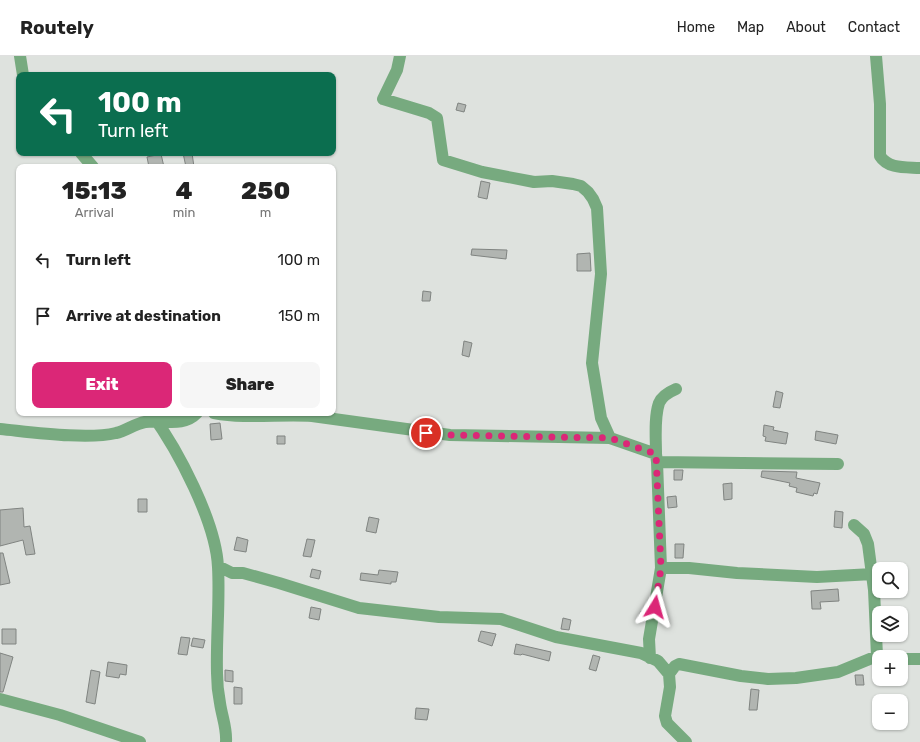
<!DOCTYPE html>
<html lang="en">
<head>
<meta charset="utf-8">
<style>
	:root { --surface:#fff; --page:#f6f6f6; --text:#222; --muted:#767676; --line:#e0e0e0; --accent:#db2777 }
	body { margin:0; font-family:Rubik,sans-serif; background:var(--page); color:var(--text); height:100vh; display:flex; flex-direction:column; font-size:15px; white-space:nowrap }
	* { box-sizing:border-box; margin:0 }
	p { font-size:13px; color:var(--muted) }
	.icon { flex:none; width:22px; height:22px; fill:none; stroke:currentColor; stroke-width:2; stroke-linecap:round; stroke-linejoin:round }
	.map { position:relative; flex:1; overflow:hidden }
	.details { position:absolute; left:16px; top:108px; width:320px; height:252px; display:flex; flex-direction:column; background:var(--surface); border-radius:8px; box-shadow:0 1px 3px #0004 }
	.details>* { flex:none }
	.hud { position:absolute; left:16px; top:16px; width:320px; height:84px; border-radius:8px; box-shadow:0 1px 3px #0004; background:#0b6e4f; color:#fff; overflow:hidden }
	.buttons { position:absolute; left:872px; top:506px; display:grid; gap:8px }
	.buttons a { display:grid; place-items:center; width:36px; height:36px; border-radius:8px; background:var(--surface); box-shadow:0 1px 3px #0004; font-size:20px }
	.pin { position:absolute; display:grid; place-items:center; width:34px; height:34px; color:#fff; margin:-17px; border:2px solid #fff; border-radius:50%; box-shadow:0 1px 4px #0007 }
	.me { position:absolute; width:44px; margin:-22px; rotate:8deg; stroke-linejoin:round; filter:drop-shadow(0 0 3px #0008) }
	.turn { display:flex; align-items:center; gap:14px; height:84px; padding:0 16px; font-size:18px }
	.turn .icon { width:52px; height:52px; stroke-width:2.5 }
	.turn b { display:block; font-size:28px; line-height:34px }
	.eta { display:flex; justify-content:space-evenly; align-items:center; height:68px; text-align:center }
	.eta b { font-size:24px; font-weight:800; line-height:28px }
	.button { display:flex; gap:8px; margin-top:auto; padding:8px 16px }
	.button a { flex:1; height:46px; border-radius:8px; background:var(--accent); color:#fff; font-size:16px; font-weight:800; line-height:46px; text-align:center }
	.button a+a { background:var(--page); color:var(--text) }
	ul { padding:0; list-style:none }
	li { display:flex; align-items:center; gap:12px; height:56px; padding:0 16px }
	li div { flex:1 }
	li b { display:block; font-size:15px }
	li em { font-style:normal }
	header { display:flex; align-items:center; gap:24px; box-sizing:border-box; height:56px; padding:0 20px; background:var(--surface); border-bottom:1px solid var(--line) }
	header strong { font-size:19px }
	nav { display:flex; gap:22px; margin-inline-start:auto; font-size:14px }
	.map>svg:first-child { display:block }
	.building { fill:#b1b5b1; stroke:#808481 }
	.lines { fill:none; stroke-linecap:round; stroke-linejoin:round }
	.minor { stroke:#77aa7f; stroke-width:12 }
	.route { stroke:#db2777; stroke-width:7; stroke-dasharray:0 12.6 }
</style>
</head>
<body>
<header>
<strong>Routely</strong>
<nav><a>Home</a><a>Map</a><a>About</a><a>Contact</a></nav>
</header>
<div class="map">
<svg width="920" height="686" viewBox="0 0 920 686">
	<rect width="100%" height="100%" fill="#dee2de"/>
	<path class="building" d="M 458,47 L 466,49 L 464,56 L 456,54 Z
		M 183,97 L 192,97 L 194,111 L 186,111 Z
		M 161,98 L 164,111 L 149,111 L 147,101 Z
		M 481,125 L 490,127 L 487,143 L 478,141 Z
		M 472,193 L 507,194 L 506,203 L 471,199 Z
		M 590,197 L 591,215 L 577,215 L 577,198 Z
		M 423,235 L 431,236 L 430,245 L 422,245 Z
		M 464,285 L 472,287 L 469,301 L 462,299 Z
		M 776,335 L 783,337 L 780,352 L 773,351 Z
		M 220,367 L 222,383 L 211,384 L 210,368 Z
		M 764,369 L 774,371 L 773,374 L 788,377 L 786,388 L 765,385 L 766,381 L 763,380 Z
		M 816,375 L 838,379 L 836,388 L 815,384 Z
		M 277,380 L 285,380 L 285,388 L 277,388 Z
		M 674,414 L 683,414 L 682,424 L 674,424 Z
		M 762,415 L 797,416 L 796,422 L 820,427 L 817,438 L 814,437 L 813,440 L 796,436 L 797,432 L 789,430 L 790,427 L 761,421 Z
		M 732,427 L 732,443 L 724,444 L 723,428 Z
		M 676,440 L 677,451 L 668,452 L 667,441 Z
		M 138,443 L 147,443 L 147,456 L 138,456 Z
		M 23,452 L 24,471 L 30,470 L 35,498 L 26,499 L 23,484 L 0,490 L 0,454 Z
		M 835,455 L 843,456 L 842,472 L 834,471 Z
		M 369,461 L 379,463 L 376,477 L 366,475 Z
		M 237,481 L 248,484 L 246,496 L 234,494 Z
		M 307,483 L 315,484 L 311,501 L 303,500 Z
		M 675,488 L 684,488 L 683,502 L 675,502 Z
		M 0,497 L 3,497 L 10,527 L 0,529 Z
		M 312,513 L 321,515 L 319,523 L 310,521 Z
		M 379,514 L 398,516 L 396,526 L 391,526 L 391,528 L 360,524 L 361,517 L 378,519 Z
		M 838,533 L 839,545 L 820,546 L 821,553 L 812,553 L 811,535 Z
		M 311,551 L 321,553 L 319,564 L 309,562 Z
		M 641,555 L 646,557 L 644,565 L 638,563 Z
		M 563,562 L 571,564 L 569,574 L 561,573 Z
		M 2,573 L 16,573 L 16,588 L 2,588 Z
		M 481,575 L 496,578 L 492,590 L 478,585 Z
		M 181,581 L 190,582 L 187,599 L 178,598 Z
		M 193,582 L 205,584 L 203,592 L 191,590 Z
		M 516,588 L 551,596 L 549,605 L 522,598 L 521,599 L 514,598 Z
		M 0,597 L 13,601 L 3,636 L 0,636 Z
		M 593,599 L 600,601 L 596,615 L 589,613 Z
		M 108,606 L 127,609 L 126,619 L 120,618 L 119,622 L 106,620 Z
		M 91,614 L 100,616 L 95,648 L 86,646 Z
		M 225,614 L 233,615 L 233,626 L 225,625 Z
		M 855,619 L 863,619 L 864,629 L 856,629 Z
		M 234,631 L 242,632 L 242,648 L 234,648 Z
		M 751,633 L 759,634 L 757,654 L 749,654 Z
		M 416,652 L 429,653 L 427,664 L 415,663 Z"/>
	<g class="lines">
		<path class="minor" d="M 20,0 L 23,19
			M 400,0 L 397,14 L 383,43 L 429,57 L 437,62 L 443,104 L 482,116 L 534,126 L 552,125 L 573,128 L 581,130 L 588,136 L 593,143 L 597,152 L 601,218 L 592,307 L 601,362 L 610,382 L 656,398 L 657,406 L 661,512 L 649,583 L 650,602
			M 876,0 L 880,48 L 880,100 C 888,113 906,111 920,112
			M 81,97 L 93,111
			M 151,357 C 178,394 216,466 218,511 C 220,547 216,582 217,617 C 217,627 218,637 220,647 C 222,661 227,672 226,686
			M 214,357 C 246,363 280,358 312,360 L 450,379 L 610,382
			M 0,373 C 31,376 87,384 116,377 C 126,375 134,368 145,366 C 162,363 183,372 197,357
			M 656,398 C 656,382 654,362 659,347 C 662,340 669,336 676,333
			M 657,406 L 838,408
			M 854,469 L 864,478 L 868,488 L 874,534 L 877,600 L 885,601
			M 218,510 L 232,517 L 243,517 L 279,527 L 359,552 L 439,561 L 501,563 L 556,581 L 641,597 L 658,605 L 669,618 L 670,631 L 665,660 L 667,667 L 686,686
			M 661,512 L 689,512 L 737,517 L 817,521 L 873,518
			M 901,603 L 920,603
			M 669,618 L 675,610 L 679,608 L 741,620 L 768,623 L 796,622 L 838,616 L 877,600
			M 0,643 L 60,659 L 140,686"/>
	</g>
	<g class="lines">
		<path class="route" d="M 426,377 L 450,379 L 610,382 L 656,398 L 661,512 L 655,551"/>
	</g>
</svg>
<div class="buttons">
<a><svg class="icon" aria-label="search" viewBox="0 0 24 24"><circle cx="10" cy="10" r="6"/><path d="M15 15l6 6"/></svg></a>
<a><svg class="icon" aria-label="layers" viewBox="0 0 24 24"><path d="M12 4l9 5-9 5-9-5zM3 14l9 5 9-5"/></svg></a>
<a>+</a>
<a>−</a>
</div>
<div class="pin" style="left:426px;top:377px;background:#d93025"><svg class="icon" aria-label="arrive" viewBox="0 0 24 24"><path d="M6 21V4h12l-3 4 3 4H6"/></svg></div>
<svg class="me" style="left:655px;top:551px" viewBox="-20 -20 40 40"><path d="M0-17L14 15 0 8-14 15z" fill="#db2777" stroke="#fff" stroke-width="4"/></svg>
<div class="hud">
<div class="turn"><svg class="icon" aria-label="left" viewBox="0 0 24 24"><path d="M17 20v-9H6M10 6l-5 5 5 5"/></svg><div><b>100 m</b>Turn left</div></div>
</div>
<section class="details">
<div class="eta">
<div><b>15:13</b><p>Arrival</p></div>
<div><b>4</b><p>min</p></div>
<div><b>250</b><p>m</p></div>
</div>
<ul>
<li><svg class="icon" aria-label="left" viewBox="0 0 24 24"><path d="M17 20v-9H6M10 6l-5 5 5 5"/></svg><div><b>Turn left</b></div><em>100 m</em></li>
<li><svg class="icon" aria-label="arrive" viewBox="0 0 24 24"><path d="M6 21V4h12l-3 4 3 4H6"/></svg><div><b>Arrive at destination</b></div><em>150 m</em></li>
</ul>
<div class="button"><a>Exit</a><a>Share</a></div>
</section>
</div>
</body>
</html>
